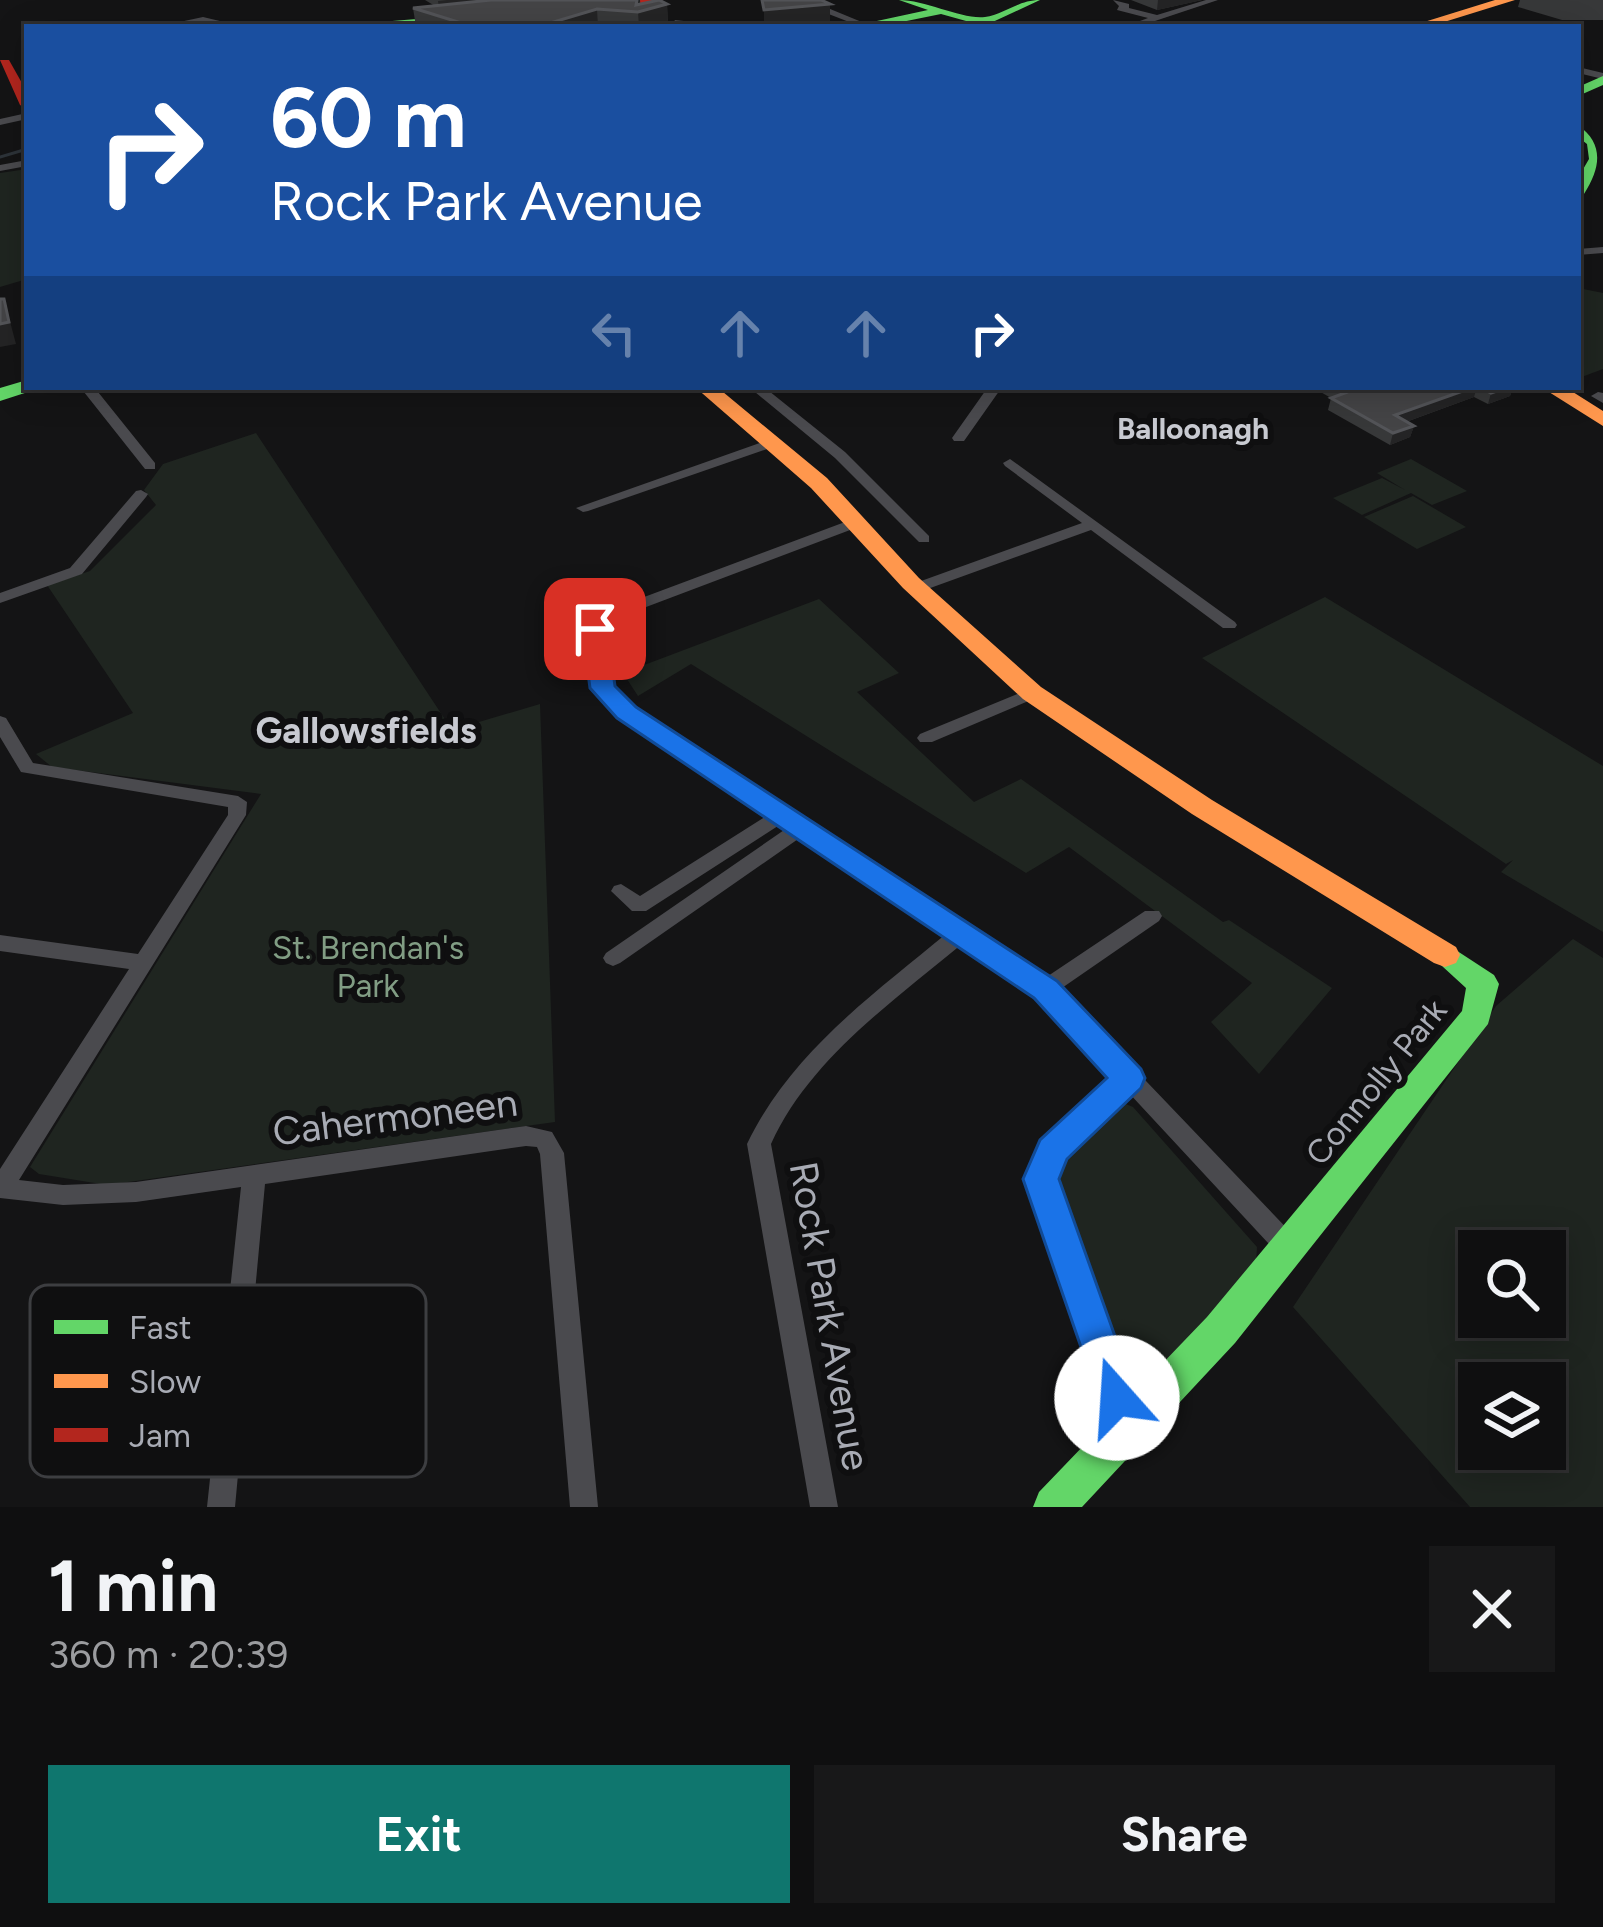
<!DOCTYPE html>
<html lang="en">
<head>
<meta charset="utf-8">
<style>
	:root { --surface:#0f0f10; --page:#181819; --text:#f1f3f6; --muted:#9b9c9f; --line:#2f2f30; --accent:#0f766e }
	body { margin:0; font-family:Figtree,sans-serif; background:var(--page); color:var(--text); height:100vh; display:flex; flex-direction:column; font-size:45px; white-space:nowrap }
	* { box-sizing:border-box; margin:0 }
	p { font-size:39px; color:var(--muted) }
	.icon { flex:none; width:66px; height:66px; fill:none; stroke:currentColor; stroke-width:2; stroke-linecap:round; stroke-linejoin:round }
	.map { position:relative; height:1507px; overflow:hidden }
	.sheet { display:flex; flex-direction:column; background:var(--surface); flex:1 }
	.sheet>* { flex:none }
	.hud { position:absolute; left:24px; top:24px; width:1557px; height:366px; border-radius:0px; box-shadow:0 6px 30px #0003,0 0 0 3px var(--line); background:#1a4fa0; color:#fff; overflow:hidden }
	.controls { position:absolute; left:1458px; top:1230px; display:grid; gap:24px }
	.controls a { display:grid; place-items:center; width:108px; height:108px; border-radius:0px; background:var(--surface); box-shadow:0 6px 30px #0003,0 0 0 3px var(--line); font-size:60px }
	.pin { position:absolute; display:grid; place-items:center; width:102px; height:102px; color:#fff; margin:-51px; border-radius:24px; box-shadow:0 6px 18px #0006 }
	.me { position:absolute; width:132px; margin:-66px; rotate:341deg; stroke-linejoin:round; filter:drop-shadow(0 0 9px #0008) }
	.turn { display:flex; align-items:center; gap:42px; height:252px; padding:0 48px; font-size:54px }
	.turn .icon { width:156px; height:156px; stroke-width:2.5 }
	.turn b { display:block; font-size:84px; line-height:102px }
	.lanes { display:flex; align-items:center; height:114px; padding:0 48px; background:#0003; justify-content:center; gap:60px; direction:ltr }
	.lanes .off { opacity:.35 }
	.round { display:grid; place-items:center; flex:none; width:126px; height:126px; border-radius:0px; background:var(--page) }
	.headline { display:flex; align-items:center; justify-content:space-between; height:204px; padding:0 48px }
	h1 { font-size:72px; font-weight:700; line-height:90px }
	.cta { display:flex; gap:24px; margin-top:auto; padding:24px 48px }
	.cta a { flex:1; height:138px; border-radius:0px; background:var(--accent); color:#fff; font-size:48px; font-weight:700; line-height:138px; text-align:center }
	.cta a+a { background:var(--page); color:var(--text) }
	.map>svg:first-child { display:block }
	.green { fill:#1f2520; fill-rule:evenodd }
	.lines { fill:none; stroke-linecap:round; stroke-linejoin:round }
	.stream { stroke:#2d3339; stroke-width:3 }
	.street { fill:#4a4a4e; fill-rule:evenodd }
	.fast { fill:#63d668; fill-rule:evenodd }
	.slow { fill:#ff974d; fill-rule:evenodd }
	.jam { fill:#b3261e; fill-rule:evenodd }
	.wall { fill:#373839 }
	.shaded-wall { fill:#242425 }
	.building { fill:#444446; stroke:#535458; stroke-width:3 }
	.route { fill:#1a73e8; stroke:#114b97; stroke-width:3 }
	.labels { text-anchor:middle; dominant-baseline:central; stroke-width:12; stroke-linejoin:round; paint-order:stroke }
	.far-neighbourhood-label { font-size:30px; font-weight:bold; fill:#c8cad1; stroke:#0f0f10 }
	.park-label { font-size:33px; fill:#819d84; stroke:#0f0f10 }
	.street-label { font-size:33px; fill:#a8abb4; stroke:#0f0f10 }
	.neighbourhood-label { font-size:36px; font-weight:bold; fill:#c8cad1; stroke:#0f0f10 }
	.near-street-label { font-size:39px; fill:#a8abb4; stroke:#0f0f10 }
	.key { fill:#0f0f10; stroke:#3d3e41; stroke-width:3 }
	.key-label { font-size:33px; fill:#a8abb4 }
</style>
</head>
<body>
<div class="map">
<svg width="1603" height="1507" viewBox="0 0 1603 1507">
	<rect width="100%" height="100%" fill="#141415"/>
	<path class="green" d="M 27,169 L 27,279 L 0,287 L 0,173 Z
		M 1578,288 L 1603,293 L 1603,369 L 1579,378 Z
		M 256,433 L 452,730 L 540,704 L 555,1122 L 107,1185 L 39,1174 L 30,1167 L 261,794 L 52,767 L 36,754 L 133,713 L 47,585 L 90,571 L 156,505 L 144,490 L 163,464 Z
		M 1411,459 L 1467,491 L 1432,505 L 1411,493 L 1362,515 L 1333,498 L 1382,478 L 1405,490 L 1377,473 Z
		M 1413,496 L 1466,527 L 1417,549 L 1364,517 Z
		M 1325,597 L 1603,766 L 1603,932 L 1501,872 L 1513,860 L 1506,864 L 1202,658 Z
		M 819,599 L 899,673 L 857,692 L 974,802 L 1021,779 L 1223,922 L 1229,920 L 1332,988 L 1259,1074 L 1211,1022 L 1252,983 L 1069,847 L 1026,873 L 691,664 L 638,696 L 623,673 Z
		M 1573,939 L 1603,958 L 1603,1507 L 1470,1507 L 1293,1307 L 1496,1006 ZM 1479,1251 L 1545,1251 L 1545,1317 L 1479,1317 ZM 1479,1383 L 1545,1383 L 1545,1449 L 1479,1449 Z
		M 1121,1102 L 1133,1107 L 1257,1247 L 1256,1263 L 1159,1385 L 1123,1374 L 1110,1356 L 1060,1197 C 1055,1152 1091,1131 1121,1102 Z"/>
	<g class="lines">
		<path class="stream" d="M 0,157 L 27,149"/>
		<path class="street" d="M 814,0 L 825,0 L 818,4 L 869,25 L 862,27 L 808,6 L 808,2 Z
			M 1113,0 L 1129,4 L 1129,8 L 1157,15 L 1206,0 L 1218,0 L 1137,27 L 1124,27 L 1148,18 L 1117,10 L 1119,6 Z
			M 203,17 L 245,27 L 203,23 L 156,27 Z
			M 984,19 L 1006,25 L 1007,27 L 984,25 L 964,27 Z
			M 675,20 L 710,24 L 714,27 L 672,25 Z
			M 1578,67 L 1603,73 L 1603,79 L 1578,73 Z
			M 27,113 L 27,119 L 0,125 L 0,119 Z
			M 27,160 L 27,166 L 0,171 L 0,165 Z
			M 1603,247 L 1603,253 L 1578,255 L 1578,249 Z
			M 80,387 L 94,387 L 155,463 L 155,469 L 145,469 Z
			M 749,387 L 764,387 L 845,452 L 929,536 L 929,542 L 919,542 L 835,458 Z
			M 988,387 L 1002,387 L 964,441 L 954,441 L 952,438 Z
			M 1598,392 L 1603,393 L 1603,403 L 1591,396 Z
			M 768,440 L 775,444 L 773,447 L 588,511 L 583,512 L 576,508 Z
			M 1010,459 L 1235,622 L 1237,625 L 1235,628 L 1223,628 L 1091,530 L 922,591 L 910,591 L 908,588 L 910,585 L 1082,523 L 1005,466 L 1003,463 Z
			M 141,490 L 148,494 L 146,497 L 82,574 L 0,603 L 0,593 L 70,568 L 136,491 Z
			M 853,519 L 858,521 L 858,527 L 609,621 C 593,655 610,684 633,709 L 1045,978 L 1145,911 L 1159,911 L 1162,916 L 1159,921 L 1059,990 L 1298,1240 L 1301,1248 L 1298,1256 L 1289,1259 L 1280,1256 L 1128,1092 L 1061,1156 L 1053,1179 L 1128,1390 L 1149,1421 L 1145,1430 L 1136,1434 L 1127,1430 L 1104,1398 L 1029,1179 L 1044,1143 L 1115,1078 L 1038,995 L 962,944 C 892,1002 809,1060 771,1144 L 838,1507 L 810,1507 L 747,1144 C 790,1054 871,996 946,934 L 801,837 L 620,963 L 613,966 L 606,963 L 603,958 L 606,953 L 787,828 L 781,824 L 646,911 L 632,911 L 611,891 L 614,886 L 621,884 L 640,896 L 768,815 C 739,796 710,777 682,757 C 634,726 558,683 596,615 Z
			M 1032,688 L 1038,689 L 1041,693 L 1038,697 L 932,742 L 920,742 L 917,738 L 920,734 Z
			M 0,716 L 6,718 L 33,763 L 238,796 L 247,802 L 246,815 L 19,1180 L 63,1185 L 136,1182 L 526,1126 L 552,1132 L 564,1153 L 598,1507 L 570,1507 L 540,1154 L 537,1147 L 526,1146 L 265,1184 L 235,1507 L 207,1507 L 241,1187 L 136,1202 L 63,1205 L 0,1198 L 0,1169 L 129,969 L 0,951 L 0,935 L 138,954 L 228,815 L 228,807 L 21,772 L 0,737 Z"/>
		<path class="fast" d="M 899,0 C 926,0 963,20 985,17 C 1005,14 1018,0 1040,0 L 984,26 L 941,14 L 877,27 L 849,27 L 928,10 Z
			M 453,16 L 449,23 L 362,27 L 368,23 Z
			M 1603,76 L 1603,85 L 1578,96 L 1578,87 Z
			M 1578,125 C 1603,143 1602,166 1584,194 L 1578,196 L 1578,178 L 1589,159 L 1587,144 L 1578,137 Z
			M 27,380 L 27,387 L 36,387 L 34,390 L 0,401 L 0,388 Z
			M 1445,943 L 1494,975 L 1499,984 L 1488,1024 L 1235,1343 L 1082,1507 L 1033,1507 L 1039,1492 L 1207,1317 L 1462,1011 L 1466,988 L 1430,955 L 1434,947 Z"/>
		<path class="slow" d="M 1495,0 L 1515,0 L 1428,27 L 1408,27 Z
			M 695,387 L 717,387 L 827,478 L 919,578 L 1041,687 L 1212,800 L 1456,947 L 1460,955 L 1456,963 L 1445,967 L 1434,963 L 1192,814 L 1023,699 L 903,588 L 811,488 Z
			M 1541,387 L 1565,387 L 1603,411 L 1603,426 Z"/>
		<path class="jam" d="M 620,0 L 663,0 L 607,9 L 601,5 Z
			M 0,60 L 9,60 L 27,92 L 27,109 L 20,105 Z"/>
	</g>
	<path class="wall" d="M 425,0 L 640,0 L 640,4 L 667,4 L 668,27 L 416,27 L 413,8 L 435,6 Z
		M 1131,0 L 1202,0 L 1157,10 Z
		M 1520,0 L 1603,0 L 1603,20 L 1562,20 L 1518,7 Z
		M 1312,387 L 1513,387 L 1510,396 L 1488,404 L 1474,397 L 1406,422 L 1414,426 L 1410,437 L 1390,445 L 1328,410 L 1331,398 Z"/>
	<path class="shaded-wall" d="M 447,0 L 567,0 L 440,14 L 438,1 Z
		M 637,0 L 640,0 L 641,11 L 667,4 L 668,27 L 639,27 L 638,12 L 636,12 Z
		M 1158,0 L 1202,0 L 1157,10 Z
		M 830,4 L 830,21 L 764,27 L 764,10 Z
		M 597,9 L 598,27 L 537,27 Z
		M 4,299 L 16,344 L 0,347 L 0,324 Z
		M 1474,387 L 1477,387 L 1474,397 L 1392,427 L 1395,415 Z
		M 1508,387 L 1513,387 L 1510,396 L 1488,404 L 1491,393 Z
		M 1414,426 L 1410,437 L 1390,445 L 1393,433 Z"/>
	<path class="building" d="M 491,0 L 637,0 L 636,5 L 659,0 L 667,4 L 638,12 L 597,9 L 537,27 L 474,27 L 413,8 Z
		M 762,0 L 821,0 L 830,4 L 764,10 Z
		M 0,299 L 4,299 L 9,322 L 0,324 Z
		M 1334,387 L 1474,387 L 1395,415 L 1414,426 L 1393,433 L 1331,398 L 1345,393 Z
		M 1480,387 L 1508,387 L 1491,393 Z"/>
	<path class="route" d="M 595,622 L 607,629 L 615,686 L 636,707 L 1057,981 L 1141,1069 L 1145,1078 L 1141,1088 L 1067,1159 L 1059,1179 L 1137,1398 L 1131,1411 L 1117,1417 L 1103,1411 L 1023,1179 L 1040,1140 L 1107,1078 L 1034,998 L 617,718 L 590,688 L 582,629 Z"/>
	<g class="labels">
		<g class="far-neighbourhood-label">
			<text x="1193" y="428">Balloonagh</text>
		</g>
		<g class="park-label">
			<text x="368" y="947">St. Brendan's<tspan x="368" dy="38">Park</tspan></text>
		</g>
		<g class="street-label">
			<text transform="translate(1376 1082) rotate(-51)">Connolly Park</text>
		</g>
		<g class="neighbourhood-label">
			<text x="366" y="730">Gallowsfields</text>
		</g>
		<g class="near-street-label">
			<text transform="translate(395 1117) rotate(-7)">Cahermoneen</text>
			<text transform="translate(830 1316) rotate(80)">Rock Park Avenue</text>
		</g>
	</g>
	<rect x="30" y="1285" width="396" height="192" rx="18" class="key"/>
	<rect x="54" y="1320" width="54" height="14" fill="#63d668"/>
	<rect x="54" y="1374" width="54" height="14" fill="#ff974d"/>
	<rect x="54" y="1428" width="54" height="14" fill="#b3261e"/>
	<g class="key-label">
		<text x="129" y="1339">Fast</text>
		<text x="129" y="1393">Slow</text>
		<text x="129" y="1447">Jam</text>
	</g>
</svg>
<div class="controls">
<a><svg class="icon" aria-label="search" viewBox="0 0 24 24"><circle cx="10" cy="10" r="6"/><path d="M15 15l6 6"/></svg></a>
<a><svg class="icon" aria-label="layers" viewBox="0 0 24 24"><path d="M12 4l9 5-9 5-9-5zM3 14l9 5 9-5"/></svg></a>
</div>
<div class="pin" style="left:595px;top:629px;background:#d93025"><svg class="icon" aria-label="arrive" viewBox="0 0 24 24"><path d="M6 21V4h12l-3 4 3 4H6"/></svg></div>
<svg class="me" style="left:1117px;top:1398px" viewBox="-20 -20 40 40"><circle r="19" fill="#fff"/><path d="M0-13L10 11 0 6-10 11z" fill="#1a73e8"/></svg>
<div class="hud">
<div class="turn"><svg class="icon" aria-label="right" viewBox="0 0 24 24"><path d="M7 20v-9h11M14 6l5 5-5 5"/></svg><div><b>60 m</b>Rock Park Avenue</div></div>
<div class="lanes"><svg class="icon off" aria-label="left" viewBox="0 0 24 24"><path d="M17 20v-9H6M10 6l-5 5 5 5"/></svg><svg class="icon off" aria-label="ahead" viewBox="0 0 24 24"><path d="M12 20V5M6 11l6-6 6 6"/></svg><svg class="icon off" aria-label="ahead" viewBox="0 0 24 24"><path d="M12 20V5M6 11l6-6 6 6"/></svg><svg class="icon" aria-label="right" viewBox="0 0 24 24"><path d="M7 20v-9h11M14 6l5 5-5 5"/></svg></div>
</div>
</div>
<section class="sheet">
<div class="headline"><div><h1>1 min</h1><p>360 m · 20:39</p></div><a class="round"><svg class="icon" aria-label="close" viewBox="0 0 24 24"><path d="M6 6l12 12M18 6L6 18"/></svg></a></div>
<div class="cta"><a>Exit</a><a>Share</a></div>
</section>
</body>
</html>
